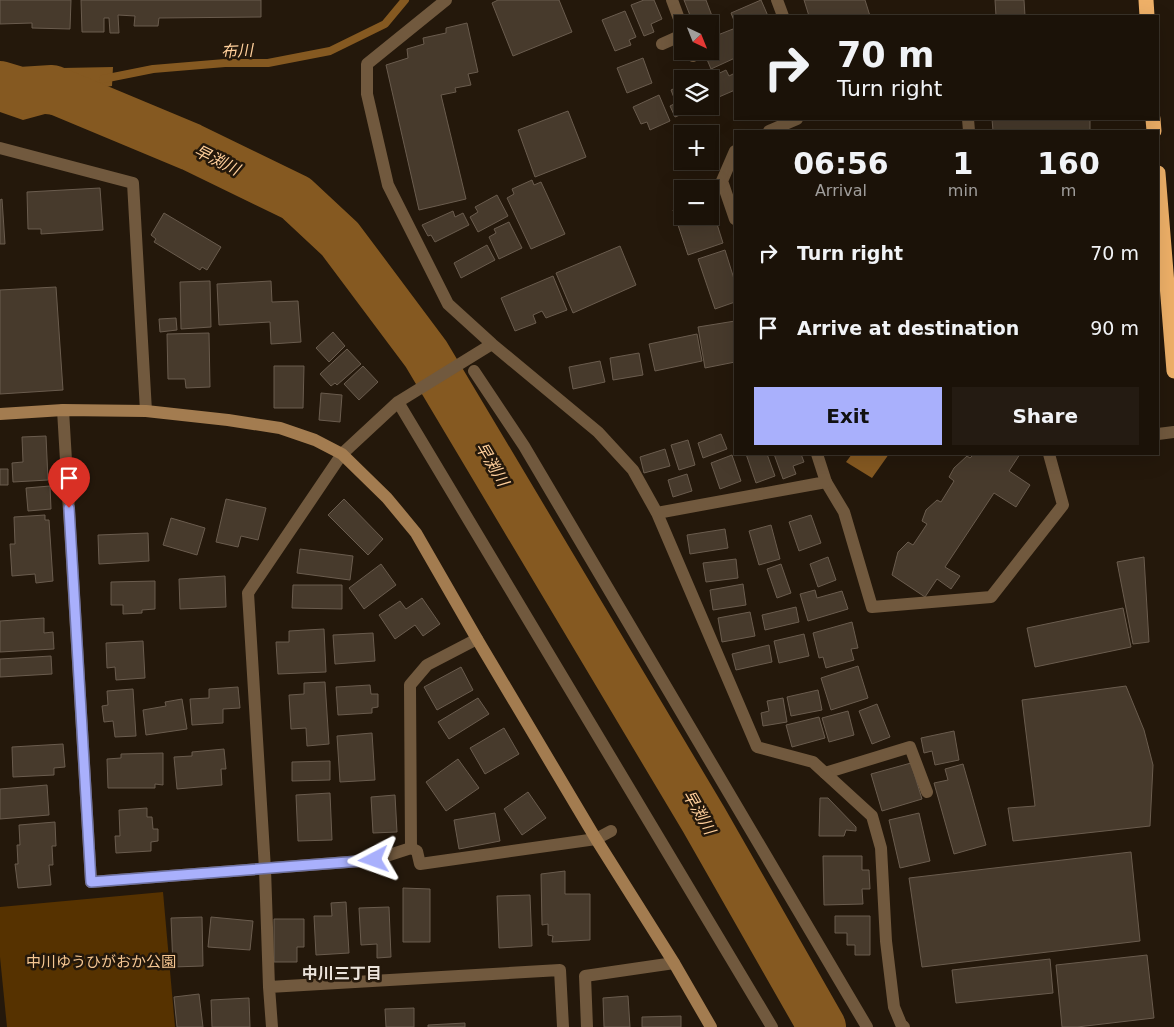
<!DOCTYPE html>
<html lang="en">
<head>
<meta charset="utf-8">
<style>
	:root { --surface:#1b1208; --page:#241b12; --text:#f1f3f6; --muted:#a09e9c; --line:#393229; --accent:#a9b0fc }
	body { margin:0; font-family:"DejaVu Sans","Noto Sans JP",sans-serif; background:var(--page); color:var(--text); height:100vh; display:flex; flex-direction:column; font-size:19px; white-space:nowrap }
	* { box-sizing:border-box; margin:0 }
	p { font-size:16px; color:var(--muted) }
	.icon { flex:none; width:28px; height:28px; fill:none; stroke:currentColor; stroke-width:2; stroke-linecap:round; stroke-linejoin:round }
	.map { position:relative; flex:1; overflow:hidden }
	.sheet { position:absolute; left:734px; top:130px; width:425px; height:325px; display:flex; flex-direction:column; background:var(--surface); border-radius:0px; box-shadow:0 5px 20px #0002,0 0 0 1px var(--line) }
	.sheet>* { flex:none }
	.banner { position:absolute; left:734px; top:15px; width:425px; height:105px; border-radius:0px; box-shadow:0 5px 20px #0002,0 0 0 1px var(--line); background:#1b1208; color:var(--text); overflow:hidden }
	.needle { width:32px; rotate:137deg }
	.controls { position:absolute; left:674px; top:15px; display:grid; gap:10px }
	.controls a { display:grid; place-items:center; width:45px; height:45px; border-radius:0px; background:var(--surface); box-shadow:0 5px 20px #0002,0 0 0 1px var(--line); font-size:25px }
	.pin { position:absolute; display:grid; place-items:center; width:42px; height:42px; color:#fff; margin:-51px -21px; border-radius:50% 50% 50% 0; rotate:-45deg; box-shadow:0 0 5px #0007 }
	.pin .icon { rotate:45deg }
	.me { position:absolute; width:55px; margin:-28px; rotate:266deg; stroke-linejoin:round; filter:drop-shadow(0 0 4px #0008) }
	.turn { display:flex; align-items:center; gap:18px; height:105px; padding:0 20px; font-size:22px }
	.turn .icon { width:65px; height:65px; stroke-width:2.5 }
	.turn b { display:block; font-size:35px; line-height:42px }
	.eta { display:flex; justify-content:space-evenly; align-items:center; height:85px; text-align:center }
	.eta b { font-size:30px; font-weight:800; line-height:35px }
	.cta { display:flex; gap:10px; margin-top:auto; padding:10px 20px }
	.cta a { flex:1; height:58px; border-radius:0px; background:var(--accent); color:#111; font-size:20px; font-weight:800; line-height:58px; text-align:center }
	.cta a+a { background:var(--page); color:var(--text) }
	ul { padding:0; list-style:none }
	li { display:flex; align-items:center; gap:15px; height:75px; padding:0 20px }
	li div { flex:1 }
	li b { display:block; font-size:19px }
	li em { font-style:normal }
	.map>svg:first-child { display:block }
	.green { fill:#563200 }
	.water { fill:#855921 }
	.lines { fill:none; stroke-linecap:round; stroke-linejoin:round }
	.stream { stroke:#855921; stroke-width:8 }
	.river { stroke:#855921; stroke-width:48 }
	.building { fill:#473a2c; stroke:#6a5c4e }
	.lane { stroke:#71593e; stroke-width:12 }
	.street { stroke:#71593e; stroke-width:12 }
	.secondary { stroke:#a37c50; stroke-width:12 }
	.highway { stroke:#eeb068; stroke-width:15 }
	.route-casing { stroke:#6e72a4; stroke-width:12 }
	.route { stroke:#a9b0fc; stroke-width:9 }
	.labels { text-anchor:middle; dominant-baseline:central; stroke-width:5; stroke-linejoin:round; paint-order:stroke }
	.park-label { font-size:15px; fill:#f5c692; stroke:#24180b }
	.water-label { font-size:16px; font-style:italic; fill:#ffcf9b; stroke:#24180b }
	.neighbourhood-label { font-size:16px; font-weight:bold; fill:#ebe3db; stroke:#24180b }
</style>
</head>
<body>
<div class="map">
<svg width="1174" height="1027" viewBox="0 0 1174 1027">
	<rect width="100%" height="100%" fill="#24180b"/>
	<path class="green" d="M 163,892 L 175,1027 L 7,1027 L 0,957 L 0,907 Z"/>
	<path class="water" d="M 113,67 L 112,86 L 79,91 L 106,97 L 91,128 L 66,116 L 45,114 L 23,120 L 0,112 L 0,71 L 25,72 L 62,68 Z
		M 852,454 L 889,454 L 872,478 L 846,462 Z"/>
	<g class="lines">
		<path class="stream" d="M 103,79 L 153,69 L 225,63 L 268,63 L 330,51 L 385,24 L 405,0"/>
		<path class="river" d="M 0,85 L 20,91 L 52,89 L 191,147 L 296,198 L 340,239 L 426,354 L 704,820 L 822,1027"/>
	</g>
	<path class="building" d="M 0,0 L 71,0 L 70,29 L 32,28 L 32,23 L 0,24 Z
		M 81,0 L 261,0 L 261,17 L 159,18 L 158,26 L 134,26 L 135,16 L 118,15 L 119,33 L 110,33 L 109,18 L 104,18 L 104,32 L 82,32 Z
		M 498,0 L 559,0 L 572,32 L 513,56 L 492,3 Z
		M 644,0 L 654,0 L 662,19 L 651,24 L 654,32 L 644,36 L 631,5 Z
		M 684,0 L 706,0 L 715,24 L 710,26 L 710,24 L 701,24 L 698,16 L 691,18 Z
		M 761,0 L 768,16 L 735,16 L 735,23 L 731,13 Z
		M 804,0 L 865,0 L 870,16 L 809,16 Z
		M 995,0 L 1024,0 L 1025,16 L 996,16 Z
		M 625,11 L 636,37 L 629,40 L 631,45 L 615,51 L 602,20 Z
		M 467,23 L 478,72 L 468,74 L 471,85 L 455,88 L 456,92 L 441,95 L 466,199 L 419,210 L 386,65 L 408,58 L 407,49 L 424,44 L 423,38 L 446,33 L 446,28 Z
		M 733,29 L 735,34 L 735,58 L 711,69 L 706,57 L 713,54 L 710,46 L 710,38 Z
		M 643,58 L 652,83 L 627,93 L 617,68 Z
		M 726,70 L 729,76 L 735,73 L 735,90 L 712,100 L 710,96 L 710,89 L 713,88 L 709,78 Z
		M 682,85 L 682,106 L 702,106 L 675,117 L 670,106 L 676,103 L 671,90 Z
		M 659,95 L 670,121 L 650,130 L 647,122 L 641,124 L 633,107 Z
		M 568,111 L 586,157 L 535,177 L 518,130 Z
		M 992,119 L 1090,119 L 1090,131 L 993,131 Z
		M 532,180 L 534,185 L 541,182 L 565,234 L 531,249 L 507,198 L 514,194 L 512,189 Z
		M 100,188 L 103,230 L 41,234 L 41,229 L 28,229 L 27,192 Z
		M 497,195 L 508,216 L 478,232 L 470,217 L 478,212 L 475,207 Z
		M 2,199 L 5,244 L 0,244 L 0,200 Z
		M 710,202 L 723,243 L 688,255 L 673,210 L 682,206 L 682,216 L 710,216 Z
		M 453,211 L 455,217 L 463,213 L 469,225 L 435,242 L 431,235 L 428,236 L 422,225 Z
		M 164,213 L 221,247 L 207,270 L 202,267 L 200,270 L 154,242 L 156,239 L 151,235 Z
		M 509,222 L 522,248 L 499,259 L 489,237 L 496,233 L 494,229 Z
		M 487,245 L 495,260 L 461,278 L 454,263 Z
		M 620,246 L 636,285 L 573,313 L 556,273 Z
		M 725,250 L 735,282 L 735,302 L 715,309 L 698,259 Z
		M 553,276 L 567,310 L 546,318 L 542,311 L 533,315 L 536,323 L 515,331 L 501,298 Z
		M 210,281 L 211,327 L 181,329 L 180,282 Z
		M 271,281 L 272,302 L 298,301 L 301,342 L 271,344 L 270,322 L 219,325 L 217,284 Z
		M 56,287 L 63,390 L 0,394 L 0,290 Z
		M 176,318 L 177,330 L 160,332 L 159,319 Z
		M 735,321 L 735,362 L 705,368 L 698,327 Z
		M 333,332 L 345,346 L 329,362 L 316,348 Z
		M 209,333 L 210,387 L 186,388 L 185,379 L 168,379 L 167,334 Z
		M 697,334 L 702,361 L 655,371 L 649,344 Z
		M 347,349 L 361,364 L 337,385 L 335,383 L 331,386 L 320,374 Z
		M 639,353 L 643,375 L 613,380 L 610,358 Z
		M 600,361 L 605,382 L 573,389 L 569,367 Z
		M 274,366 L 304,366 L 303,408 L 274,408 Z
		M 363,366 L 378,382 L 359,400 L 344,384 Z
		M 321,393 L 342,395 L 340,422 L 319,420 Z
		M 721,434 L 727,449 L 703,458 L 698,443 Z
		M 46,436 L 48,480 L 13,482 L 12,463 L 23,462 L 22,437 Z
		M 688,440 L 695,465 L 679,470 L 671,445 Z
		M 665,449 L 670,466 L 644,473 L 640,457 Z
		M 746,454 L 767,454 L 775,476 L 756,483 Z
		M 774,454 L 801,454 L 804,462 L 793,466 L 796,474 L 783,479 Z
		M 974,454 L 1020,454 L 1009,471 L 1030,485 L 1016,507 L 994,493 L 945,567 L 960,576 L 951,589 L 937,579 L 925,597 L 892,575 L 898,552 L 908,542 L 913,545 L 927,524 L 922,521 L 926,510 L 937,500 L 941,502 L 954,481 L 949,477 L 954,468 L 967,456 L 970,458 Z
		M 732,455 L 741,481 L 720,489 L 711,463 Z
		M 0,469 L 8,469 L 8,485 L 0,485 Z
		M 687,474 L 692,491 L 673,497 L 668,480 Z
		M 50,486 L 51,509 L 28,511 L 26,488 Z
		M 226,499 L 266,508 L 258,540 L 241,536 L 238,547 L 216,542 Z
		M 344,499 L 383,539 L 368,555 L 328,515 Z
		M 45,515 L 45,520 L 49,520 L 53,581 L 36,583 L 35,574 L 12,576 L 10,544 L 15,544 L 14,517 Z
		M 811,515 L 821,543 L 799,551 L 789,522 Z
		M 171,518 L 205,528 L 197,555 L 163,545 Z
		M 771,525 L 780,559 L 759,565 L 749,531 Z
		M 725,529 L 728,548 L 690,554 L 687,535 Z
		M 148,533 L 149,561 L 99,564 L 98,535 Z
		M 300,549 L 353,556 L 350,580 L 297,573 Z
		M 828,557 L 836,580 L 818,587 L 810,564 Z
		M 1144,557 L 1149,642 L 1133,644 L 1117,562 Z
		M 736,559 L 738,578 L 706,582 L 703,563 Z
		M 381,564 L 396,585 L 364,609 L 349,588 Z
		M 781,564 L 791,593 L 777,598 L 767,569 Z
		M 225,576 L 226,607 L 180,609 L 179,579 Z
		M 155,581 L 155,609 L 142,610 L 142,613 L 123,614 L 123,605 L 111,605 L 111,582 Z
		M 743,584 L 746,605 L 713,610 L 710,590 Z
		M 293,585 L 342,585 L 342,609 L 292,608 Z
		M 815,590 L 817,598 L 842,591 L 848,609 L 808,621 L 800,594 Z
		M 422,598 L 440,624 L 423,636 L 415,625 L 395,639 L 379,615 L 400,601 L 406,609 Z
		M 796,607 L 799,622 L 765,630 L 762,615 Z
		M 1123,608 L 1131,647 L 1035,667 L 1027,628 Z
		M 750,612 L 755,636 L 722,642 L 718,618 Z
		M 44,618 L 44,633 L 53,632 L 54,649 L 0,652 L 0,621 Z
		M 852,622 L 858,648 L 851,649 L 854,660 L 826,668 L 823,657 L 819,658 L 813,633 Z
		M 324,629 L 326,672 L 278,674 L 276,642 L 289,642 L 289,631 Z
		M 373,633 L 375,661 L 335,664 L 333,635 Z
		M 804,634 L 809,656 L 779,663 L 774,641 Z
		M 143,641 L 145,678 L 116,680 L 115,667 L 107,668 L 106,643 Z
		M 769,645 L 772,662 L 736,670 L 732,654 Z
		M 51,656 L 52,674 L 0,677 L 0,659 Z
		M 858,666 L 868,698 L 831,710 L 821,678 Z
		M 461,667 L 473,690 L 437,710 L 424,687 Z
		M 325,682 L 329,744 L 307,746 L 306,728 L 291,729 L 289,695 L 304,694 L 304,683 Z
		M 370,685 L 371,694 L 378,694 L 378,707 L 372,708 L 372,713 L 338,715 L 336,687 Z
		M 1126,686 L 1144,730 L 1153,765 L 1150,826 L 1013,841 L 1008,808 L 1035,806 L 1022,700 Z
		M 238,687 L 240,708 L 223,709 L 223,723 L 192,725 L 190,699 L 209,698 L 209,689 Z
		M 133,689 L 136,736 L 115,737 L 113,721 L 104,722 L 102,706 L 108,705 L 107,691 Z
		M 818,690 L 822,710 L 791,716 L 787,697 Z
		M 478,698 L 489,714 L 449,739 L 438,722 Z
		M 783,698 L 787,722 L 763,726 L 761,713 L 769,711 L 767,701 Z
		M 182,699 L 187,729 L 146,735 L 143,710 L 166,706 L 165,702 Z
		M 877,704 L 890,737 L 872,744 L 859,711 Z
		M 848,711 L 854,735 L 829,742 L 822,718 Z
		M 819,717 L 825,738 L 792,747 L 786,725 Z
		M 504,728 L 519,754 L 485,774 L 470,748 Z
		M 954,731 L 959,760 L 935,765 L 932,751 L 924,753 L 921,738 Z
		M 372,733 L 375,780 L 340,782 L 337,736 Z
		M 63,744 L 65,767 L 54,768 L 54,775 L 13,777 L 12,747 Z
		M 224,749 L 226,769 L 221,769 L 222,785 L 177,789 L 174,757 L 192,756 L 192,752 Z
		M 163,753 L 163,785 L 155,784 L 155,788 L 108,788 L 107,759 L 121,758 L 121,754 Z
		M 458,759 L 479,788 L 446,811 L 426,782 Z
		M 330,761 L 330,780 L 292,781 L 292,762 Z
		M 911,763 L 922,799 L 882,811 L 871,774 Z
		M 963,764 L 986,845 L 954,854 L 934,783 L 948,780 L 945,769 Z
		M 47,785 L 49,815 L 0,819 L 0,789 Z
		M 528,792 L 546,818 L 522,835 L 504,809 Z
		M 330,793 L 332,840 L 298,841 L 296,795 Z
		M 395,795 L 397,832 L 373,833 L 371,797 Z
		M 820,798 L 828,798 L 856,827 L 856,831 L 846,830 L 844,836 L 819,836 Z
		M 147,808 L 147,817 L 152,817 L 153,829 L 158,829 L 158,841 L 151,842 L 151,851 L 116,853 L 115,836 L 120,836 L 119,810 Z
		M 495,813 L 500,841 L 459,849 L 454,820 Z
		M 919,813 L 930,861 L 900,868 L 889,820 Z
		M 55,822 L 56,846 L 52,846 L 53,865 L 49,865 L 51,885 L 18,888 L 15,864 L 18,864 L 17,845 L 20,845 L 19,825 Z
		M 1131,852 L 1140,941 L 922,967 L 909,878 Z
		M 823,856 L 862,856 L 862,870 L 869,870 L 870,889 L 862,889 L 863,904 L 824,905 Z
		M 565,871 L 565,894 L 590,894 L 590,940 L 552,942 L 553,936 L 548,935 L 548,924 L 542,925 L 541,874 Z
		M 403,888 L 430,889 L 430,942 L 403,942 Z
		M 530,895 L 532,946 L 499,948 L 497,896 Z
		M 346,902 L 349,953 L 316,955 L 314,916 L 332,916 L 331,903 Z
		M 389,907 L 391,957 L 377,958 L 377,944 L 361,945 L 359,908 Z
		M 835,916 L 870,916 L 870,955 L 855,955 L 855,945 L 847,945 L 847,933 L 835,933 Z
		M 202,917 L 203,966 L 173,967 L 171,918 Z
		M 211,917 L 253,921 L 250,950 L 208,947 Z
		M 274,919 L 304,919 L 304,947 L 297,947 L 297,962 L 274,962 Z
		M 1147,955 L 1154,1018 L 1077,1027 L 1062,1027 L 1056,965 Z
		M 1050,959 L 1053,993 L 956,1003 L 952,970 Z
		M 199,994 L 203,1027 L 177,1027 L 174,997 Z
		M 628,996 L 630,1027 L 604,1027 L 603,998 Z
		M 249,998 L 250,1027 L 212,1027 L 211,1000 Z
		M 414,1008 L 414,1027 L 386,1027 L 385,1009 Z
		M 681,1016 L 681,1027 L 642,1027 L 642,1017 Z
		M 465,1023 L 465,1027 L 428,1027 L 428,1025 Z"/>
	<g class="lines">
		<path class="lane" d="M 672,0 L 682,27
			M 662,44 L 682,35
			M 692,51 L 693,56
			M 1158,434 L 1174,432
			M 826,482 L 844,512 L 872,607 L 991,597 L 1063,505 L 1049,454
			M 825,773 L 910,747 L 927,792
			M 411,848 L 417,851 L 420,864 L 596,839"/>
		<path class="street" d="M 446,0 L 367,64 L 367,94 L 388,185 L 448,304 L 492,344 L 598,432 L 633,470 L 657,513 L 826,482 L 817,454
			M 777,0 L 783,16
			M 968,119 L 969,131
			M 769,131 L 797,119
			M 0,148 L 133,183 L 146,411
			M 735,151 L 722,181 L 735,219
			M 474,371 L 524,446 L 867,1027
			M 398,402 L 772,1027
			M 63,410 L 91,882 L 374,860 L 411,848 L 410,685 L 427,665 L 477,639
			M 657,513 L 757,747 L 813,762 L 872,816 L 881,848 L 886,941 L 894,1007 L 901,1024 L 904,1027
			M 596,839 L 611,831
			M 269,987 L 265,869 L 248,593 L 342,454 L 398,402 L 492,344
			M 272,1027 L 269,987 L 560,970 L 563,1027
			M 587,1027 L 585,976 L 674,963"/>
		<path class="secondary" d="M 0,414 L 63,410 L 146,411 L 228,420 L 280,428 L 315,440 L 342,454 L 387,498 L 416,533 L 477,639 L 596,839 L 674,963 L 711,1027"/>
		<path class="highway" d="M 1146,0 L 1147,16
			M 1153,119 L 1154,131
			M 1158,173 L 1174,371"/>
	</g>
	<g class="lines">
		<defs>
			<path id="route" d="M 69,508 L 91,882 L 374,860"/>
		</defs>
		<use href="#route" class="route-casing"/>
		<use href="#route" class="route"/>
	</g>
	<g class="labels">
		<g class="park-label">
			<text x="101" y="962">中川ゆうひがおか公園</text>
		</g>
		<g class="water-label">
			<text transform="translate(237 51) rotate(-3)">布川</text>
			<text transform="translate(217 160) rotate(26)">早渕川</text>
			<text transform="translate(492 464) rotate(59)">早渕川</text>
			<text transform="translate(699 812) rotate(60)">早渕川</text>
		</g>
		<g class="neighbourhood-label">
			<text x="342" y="973">中川三丁目</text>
		</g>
	</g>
</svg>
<div class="controls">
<a><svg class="needle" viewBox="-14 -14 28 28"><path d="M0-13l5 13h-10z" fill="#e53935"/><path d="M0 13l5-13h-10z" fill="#a09e9c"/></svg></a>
<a><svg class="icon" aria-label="layers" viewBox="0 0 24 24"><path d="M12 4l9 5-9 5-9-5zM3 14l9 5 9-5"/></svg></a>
<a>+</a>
<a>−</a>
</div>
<div class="pin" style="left:69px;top:508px;background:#d93025"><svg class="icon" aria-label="arrive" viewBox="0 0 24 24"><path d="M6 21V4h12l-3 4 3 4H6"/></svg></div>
<svg class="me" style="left:374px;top:860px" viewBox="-20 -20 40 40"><path d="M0-17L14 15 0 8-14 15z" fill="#a9b0fc" stroke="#fff" stroke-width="4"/></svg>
<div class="banner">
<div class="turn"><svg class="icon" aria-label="right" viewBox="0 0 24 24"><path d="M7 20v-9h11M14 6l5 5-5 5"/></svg><div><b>70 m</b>Turn right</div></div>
</div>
<section class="sheet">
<div class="eta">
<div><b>06:56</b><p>Arrival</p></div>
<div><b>1</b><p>min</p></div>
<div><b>160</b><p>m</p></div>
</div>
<ul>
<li><svg class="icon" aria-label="right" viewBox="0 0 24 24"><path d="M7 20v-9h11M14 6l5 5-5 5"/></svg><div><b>Turn right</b></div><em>70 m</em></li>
<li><svg class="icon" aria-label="arrive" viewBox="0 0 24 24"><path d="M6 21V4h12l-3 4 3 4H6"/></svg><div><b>Arrive at destination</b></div><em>90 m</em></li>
</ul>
<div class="cta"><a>Exit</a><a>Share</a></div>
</section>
</div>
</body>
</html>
